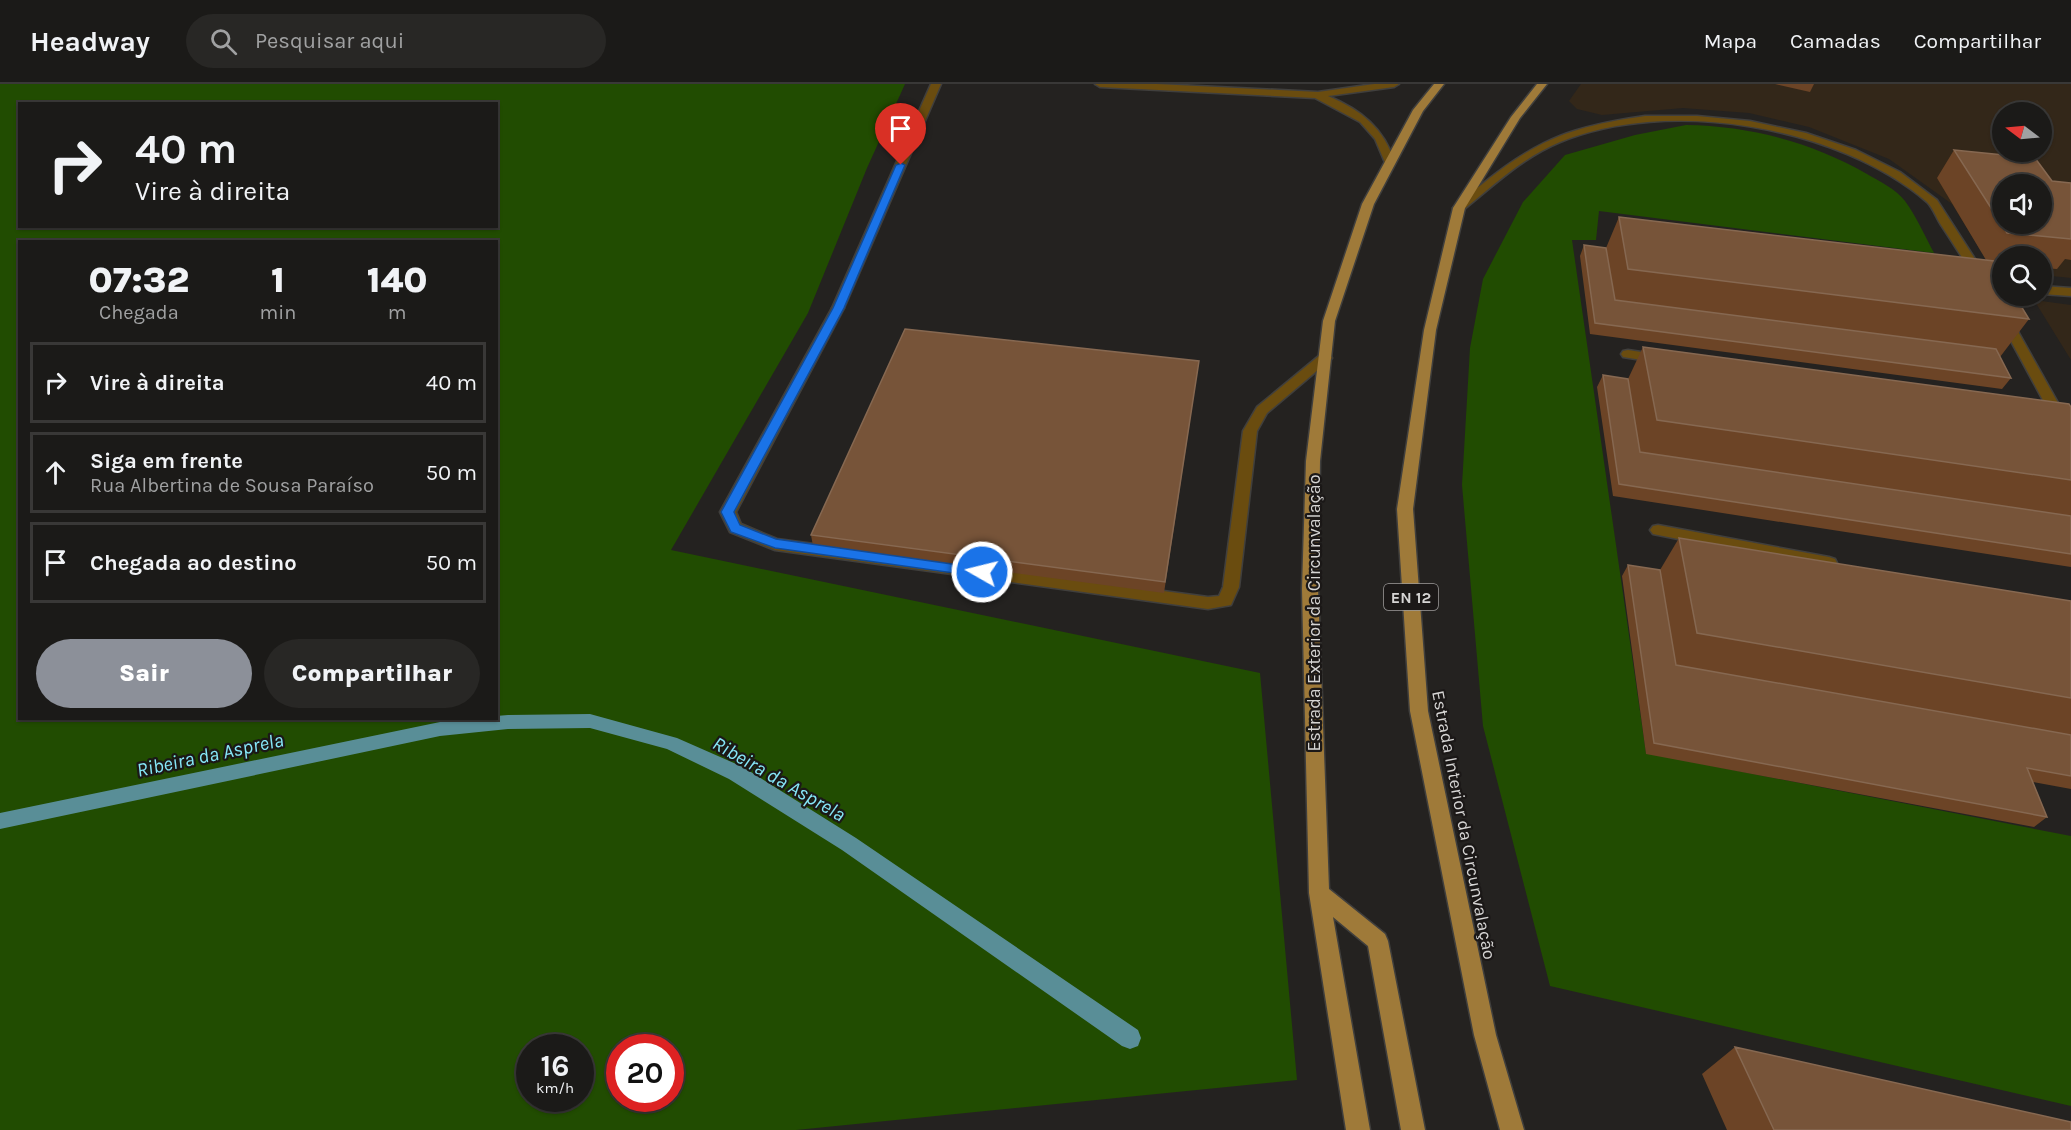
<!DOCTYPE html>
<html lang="pt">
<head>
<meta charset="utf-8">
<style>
	:root { --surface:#1b1a18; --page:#282725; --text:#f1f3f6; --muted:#a0a1a2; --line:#393837; --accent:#8c9099 }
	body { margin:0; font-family:Karla,sans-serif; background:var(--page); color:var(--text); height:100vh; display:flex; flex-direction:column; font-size:22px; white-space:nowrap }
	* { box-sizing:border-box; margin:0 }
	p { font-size:20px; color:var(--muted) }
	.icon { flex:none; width:33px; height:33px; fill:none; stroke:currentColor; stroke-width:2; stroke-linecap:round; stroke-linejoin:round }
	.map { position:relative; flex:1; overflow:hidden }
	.sheet { position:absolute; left:18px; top:156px; width:480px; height:480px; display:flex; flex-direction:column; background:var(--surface); border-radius:0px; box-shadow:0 2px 4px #0004,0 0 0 2px var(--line) }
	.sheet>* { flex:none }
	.banner { position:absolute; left:18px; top:18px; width:480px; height:126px; border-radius:0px; box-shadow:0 2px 4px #0004,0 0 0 2px var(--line); background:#1b1a18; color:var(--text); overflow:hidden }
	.needle { width:39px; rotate:286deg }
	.controls { position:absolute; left:1992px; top:18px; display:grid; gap:12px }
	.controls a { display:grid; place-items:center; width:60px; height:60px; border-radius:50%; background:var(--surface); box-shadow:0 2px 4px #0004,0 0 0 2px var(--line); font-size:30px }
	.speed { position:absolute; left:516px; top:950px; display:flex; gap:12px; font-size:30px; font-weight:700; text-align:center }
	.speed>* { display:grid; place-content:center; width:78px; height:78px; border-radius:50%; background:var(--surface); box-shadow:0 2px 4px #0004,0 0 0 2px var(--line); line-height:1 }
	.speed small { font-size:15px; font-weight:400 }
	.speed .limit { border:9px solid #d22; background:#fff; color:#111 }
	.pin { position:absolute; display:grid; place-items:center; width:51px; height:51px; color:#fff; margin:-62px -26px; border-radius:50% 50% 50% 0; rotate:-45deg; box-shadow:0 0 6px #0007 }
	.pin .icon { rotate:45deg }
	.me { position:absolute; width:66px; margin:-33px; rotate:278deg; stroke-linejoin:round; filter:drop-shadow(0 0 4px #0008) }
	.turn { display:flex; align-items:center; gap:21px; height:126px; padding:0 18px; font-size:27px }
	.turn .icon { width:78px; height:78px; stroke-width:2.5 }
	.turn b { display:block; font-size:42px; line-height:51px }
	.eta { display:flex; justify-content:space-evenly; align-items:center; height:102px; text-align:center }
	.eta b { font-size:36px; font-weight:800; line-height:42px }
	.button { display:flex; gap:12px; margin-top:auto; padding:12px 18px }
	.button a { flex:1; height:69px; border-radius:36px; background:var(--accent); color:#fff; font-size:24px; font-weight:800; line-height:69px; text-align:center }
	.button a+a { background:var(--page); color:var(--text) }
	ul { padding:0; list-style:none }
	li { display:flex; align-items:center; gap:18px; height:81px; margin:0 12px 9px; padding:0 6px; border:3px solid var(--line); border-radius:0px }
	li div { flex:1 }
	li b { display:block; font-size:22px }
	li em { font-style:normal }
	header { display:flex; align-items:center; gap:36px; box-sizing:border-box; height:84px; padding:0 30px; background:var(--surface); border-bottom:2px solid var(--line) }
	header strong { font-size:28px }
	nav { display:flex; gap:33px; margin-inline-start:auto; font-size:21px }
	.search { width:420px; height:54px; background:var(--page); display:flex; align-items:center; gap:15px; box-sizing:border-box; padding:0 21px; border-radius:33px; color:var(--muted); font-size:22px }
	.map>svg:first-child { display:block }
	.medical { fill:#332719; fill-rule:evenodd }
	.green { fill:#214c01; fill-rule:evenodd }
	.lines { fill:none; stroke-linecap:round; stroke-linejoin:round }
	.stream { fill:#598e97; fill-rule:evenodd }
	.service-casing { stroke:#403f3d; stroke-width:3 }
	.minor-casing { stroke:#403f3d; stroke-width:3 }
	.primary-casing { stroke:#403f3d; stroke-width:3 }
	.service { fill:#6a4c0f; fill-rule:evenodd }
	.minor { fill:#6a4c0f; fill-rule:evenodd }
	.primary { fill:#9f7a39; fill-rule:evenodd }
	.wall { fill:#6c4426 }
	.building { fill:#775439; stroke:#866851; stroke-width:1.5; fill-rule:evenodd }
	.route { fill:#1a73e8; stroke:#114b97; stroke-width:1.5 }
	.labels { text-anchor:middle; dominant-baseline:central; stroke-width:4.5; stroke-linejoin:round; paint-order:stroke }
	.shield { fill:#1b1817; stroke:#9e9c9b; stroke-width:1.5 }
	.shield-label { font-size:16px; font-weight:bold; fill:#d6d5d4 }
	.street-label { font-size:18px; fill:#d6d5d4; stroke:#1b1817 }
	.water-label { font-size:20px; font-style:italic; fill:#86e6f7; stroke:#1b1817 }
</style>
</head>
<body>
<header>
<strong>Headway</strong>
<div class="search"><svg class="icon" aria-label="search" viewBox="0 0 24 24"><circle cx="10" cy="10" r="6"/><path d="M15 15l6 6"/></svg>Pesquisar aqui</div>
<nav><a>Mapa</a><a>Camadas</a><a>Compartilhar</a></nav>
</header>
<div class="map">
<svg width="2071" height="1046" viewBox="0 0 2071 1046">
	<rect width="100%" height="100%" fill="#242220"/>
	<path class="medical" d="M 1581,0 L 2071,0 L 2071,194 L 2042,191 L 2042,172 L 2002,172 L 2002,186 L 1992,185 L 1952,120 L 1889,75 L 1809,43 L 1749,29 L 1683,24 L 1602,31 L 1577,25 L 1569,17 ZM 2002,28 L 2042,28 L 2042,68 L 2002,68 ZM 2002,100 L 2042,100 L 2042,140 L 2002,140 Z
		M 2034,216 L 2071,221 L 2071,276 Z"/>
	<path class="green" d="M 0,0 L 905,0 L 867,84 L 808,229 L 671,466 L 1260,589 L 1297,996 L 796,1046 L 0,1046 ZM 20,20 L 496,20 L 496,142 L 20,142 ZM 20,158 L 496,158 L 496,634 L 20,634 ZM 530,963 L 580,963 L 580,1014 L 530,1014 ZM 620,963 L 670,963 L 670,1014 L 620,1014 Z
		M 1686,41 C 1750,42 1811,58 1867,90 C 1879,97 1896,105 1905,117 C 1916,132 1925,152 1934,169 L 1599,127 L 1596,156 L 1572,156 L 1646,669 L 2071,752 L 2071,1022 L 1550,902 L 1483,642 L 1462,401 L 1470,264 L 1483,195 L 1523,118 L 1565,71 L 1635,51 Z"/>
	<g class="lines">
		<path class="stream" d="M 590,630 L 677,654 L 743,683 L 856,754 L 1138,946 L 1141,954 L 1138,962 L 1130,965 L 1122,962 L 842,766 L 729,695 L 667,665 L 590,644 L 508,645 L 440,652 L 0,745 L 0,729 L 440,638 L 496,634 L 496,632 L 508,631 Z"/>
		<defs>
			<path id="service" d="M 2042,202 L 2071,204 L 2071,212 L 2042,210 Z
				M 838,220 L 844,224 L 736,428 L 741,440 L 777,455 L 1208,513 L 1219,512 L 1223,503 L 1243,347 L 1257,323 L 1320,271 L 1330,271 L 1332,274 L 1267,329 L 1257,347 L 1239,503 L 1231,521 L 1208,525 L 775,466 L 730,448 L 720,428 L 832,224 Z"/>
			<path id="minor" d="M 931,0 L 941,0 L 844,224 L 842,227 L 834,227 L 832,224 Z
				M 1095,0 L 1157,0 L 1318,8 L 1374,0 L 1399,0 L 1394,3 L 1328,12 C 1361,26 1384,44 1395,79 L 1394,81 L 1386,81 L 1375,55 L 1360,38 L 1315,14 L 1100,3 Z
				M 1645,32 L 1697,32 L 1750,37 L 1806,49 L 1856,66 L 1900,88 L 1937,116 L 1986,192 L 1980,196 L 1976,195 C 1964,177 1953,159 1941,141 C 1936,133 1933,124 1927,118 C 1838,42 1668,13 1560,58 C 1523,73 1493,102 1463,126 L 1459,127 L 1453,124 C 1462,114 1475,106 1485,98 C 1541,53 1576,42 1645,32 Z
				M 2005,231 L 2011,235 L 2071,342 L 2071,360 L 2064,355 L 1999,235 Z
				M 1628,266 L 1661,271 L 1668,275 L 1661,279 L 1623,273 L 1621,270 L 1623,267 Z
				M 1658,441 L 1829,473 L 1835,475 L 1837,479 L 1835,483 L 1829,485 L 1653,450 L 1650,446 L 1653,442 Z"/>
			<path id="primary" d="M 1434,0 L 1444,0 L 1423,27 L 1374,120 L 1335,237 L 1320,377 L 1318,505 L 1329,805 L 1385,850 L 1388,857 L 1425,1046 L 1401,1046 L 1368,862 L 1333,833 L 1370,1046 L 1346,1046 L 1309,809 L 1302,505 L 1306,377 L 1323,237 L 1362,120 L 1413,26 Z
				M 1537,0 L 1547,0 L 1520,34 L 1465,124 L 1436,246 L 1413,425 L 1428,627 L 1496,951 L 1524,1046 L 1500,1046 L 1474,951 L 1410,627 L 1397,425 L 1424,246 L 1453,124 L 1511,33 Z"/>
		</defs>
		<use href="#service" class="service-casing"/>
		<use href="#minor" class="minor-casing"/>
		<use href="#primary" class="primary-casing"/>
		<use href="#service" class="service"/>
		<use href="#minor" class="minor"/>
		<use href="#primary" class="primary"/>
	</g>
	<path class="wall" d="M 1775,0 L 1814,0 L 1810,8 Z
		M 1954,66 L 2052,97 L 2071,99 L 2071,176 L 2065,175 L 2057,185 L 2042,184 L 2042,172 L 2002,172 L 2002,179 L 1995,178 L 2029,235 L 2000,273 L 2011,294 L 2002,305 L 1590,250 L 1580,172 L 1584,161 L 1606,164 L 1619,133 L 1986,176 L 1937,94 Z
		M 1643,263 L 2071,323 L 2071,483 L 1613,412 L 1597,303 L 1603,291 L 1628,295 Z
		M 1199,277 L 1164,509 L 813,462 L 811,451 Z
		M 1679,454 L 2071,517 L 2071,705 L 2033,698 L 2047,733 L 2034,743 L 1646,670 L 1622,492 L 1628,481 L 1660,486 Z
		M 1735,963 L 2071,1046 L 1727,1046 L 1702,990 Z"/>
	<path class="building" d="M 1954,66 L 2035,74 L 2052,97 L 2071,99 L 2071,155 L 2007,149 ZM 2002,100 L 2042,100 L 2042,140 L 2002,140 Z
		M 1619,133 L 1994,177 L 2002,191 L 2002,212 L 2015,212 L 2029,235 L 1628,185 Z
		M 1584,161 L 1606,164 L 1615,216 L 1996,265 L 2011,294 L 1595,239 Z
		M 905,245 L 1199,277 L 1165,498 L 811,451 Z
		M 1643,263 L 2069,320 L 2071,323 L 2071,396 L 1657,336 Z
		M 1603,291 L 1628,295 L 1640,368 L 2071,432 L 2071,470 L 1619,400 Z
		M 1679,454 L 2071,517 L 2071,614 L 1697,549 Z
		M 1628,481 L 1660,486 L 1676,581 L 2071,651 L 2071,692 L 2027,684 L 2047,733 L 1654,659 Z
		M 1735,963 L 2071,1038 L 2071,1046 L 1774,1046 Z"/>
	<path class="route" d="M 901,79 L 905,81 L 844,224 L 734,428 L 740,441 L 776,455 L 987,485 L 989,488 L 987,492 L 982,493 L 775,464 L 731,448 L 721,428 L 833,224 L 896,81 Z"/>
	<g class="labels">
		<rect class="shield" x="1384" y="500" width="54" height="26" rx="4.5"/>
		<g class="shield-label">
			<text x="1411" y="513">EN 12</text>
		</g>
		<g class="street-label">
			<text transform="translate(1314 529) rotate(-90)">Estrada Exterior da Circunvalação</text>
			<text transform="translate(1464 741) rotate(79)">Estrada Interior da Circunvalação</text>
		</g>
		<g class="water-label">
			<text transform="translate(210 671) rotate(-12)">Ribeira da Asprela</text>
			<text transform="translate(779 695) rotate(30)">Ribeira da Asprela</text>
		</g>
	</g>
</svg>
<div class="controls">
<a><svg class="needle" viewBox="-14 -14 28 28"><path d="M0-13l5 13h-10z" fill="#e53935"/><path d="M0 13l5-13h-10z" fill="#a0a1a2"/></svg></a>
<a><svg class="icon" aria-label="sound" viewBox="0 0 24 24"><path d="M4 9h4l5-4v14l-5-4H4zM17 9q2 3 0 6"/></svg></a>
<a><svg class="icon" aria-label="search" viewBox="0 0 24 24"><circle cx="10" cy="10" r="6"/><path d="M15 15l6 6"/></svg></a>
</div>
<div class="speed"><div>16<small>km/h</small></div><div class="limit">20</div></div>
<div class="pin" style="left:901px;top:81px;background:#d93025"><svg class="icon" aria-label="arrive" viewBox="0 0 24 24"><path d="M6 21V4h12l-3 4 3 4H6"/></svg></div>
<svg class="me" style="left:982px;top:488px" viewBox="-20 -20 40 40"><circle r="17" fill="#1a73e8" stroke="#fff" stroke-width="3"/><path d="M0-11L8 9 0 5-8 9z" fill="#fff"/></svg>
<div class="banner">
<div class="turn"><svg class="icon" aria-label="right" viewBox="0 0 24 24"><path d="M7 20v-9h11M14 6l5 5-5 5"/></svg><div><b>40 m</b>Vire à direita</div></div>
</div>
<section class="sheet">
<div class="eta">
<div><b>07:32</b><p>Chegada</p></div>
<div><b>1</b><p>min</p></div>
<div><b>140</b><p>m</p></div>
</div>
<ul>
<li><svg class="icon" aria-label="right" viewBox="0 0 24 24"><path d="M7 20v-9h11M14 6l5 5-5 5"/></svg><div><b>Vire à direita</b></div><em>40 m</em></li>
<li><svg class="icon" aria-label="ahead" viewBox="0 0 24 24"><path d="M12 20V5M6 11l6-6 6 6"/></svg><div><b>Siga em frente</b><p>Rua Albertina de Sousa Paraíso</p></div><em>50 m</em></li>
<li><svg class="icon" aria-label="arrive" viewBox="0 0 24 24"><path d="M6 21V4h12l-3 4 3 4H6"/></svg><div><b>Chegada ao destino</b></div><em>50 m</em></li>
</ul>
<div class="button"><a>Sair</a><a>Compartilhar</a></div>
</section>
</div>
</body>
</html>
